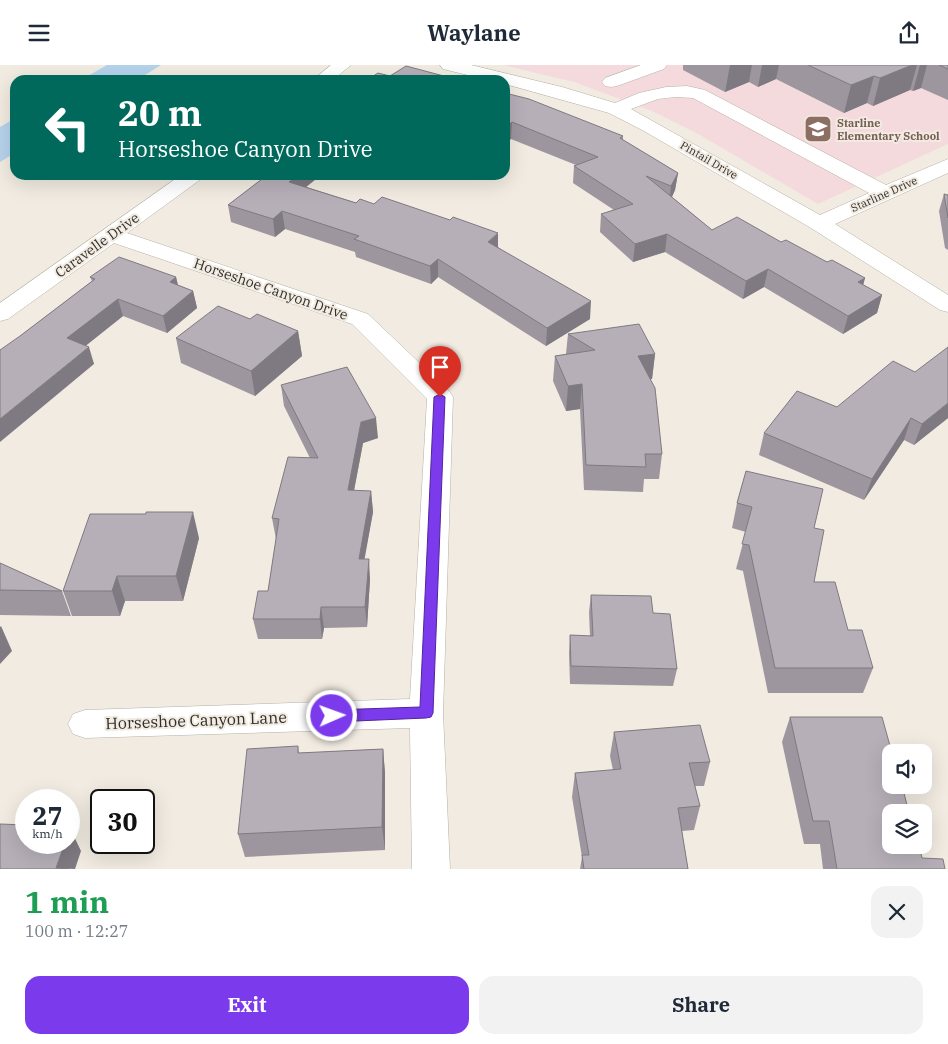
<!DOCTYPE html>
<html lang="en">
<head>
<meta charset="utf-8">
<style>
	:root { --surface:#fff; --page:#f2f2f3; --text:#1f2937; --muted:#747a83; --accent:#7c3aed }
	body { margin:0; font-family:"IBM Plex Serif",serif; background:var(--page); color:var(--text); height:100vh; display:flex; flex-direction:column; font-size:19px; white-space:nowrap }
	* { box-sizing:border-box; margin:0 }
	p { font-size:16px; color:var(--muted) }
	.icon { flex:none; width:28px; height:28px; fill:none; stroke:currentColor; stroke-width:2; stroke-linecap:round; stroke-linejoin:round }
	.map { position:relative; height:804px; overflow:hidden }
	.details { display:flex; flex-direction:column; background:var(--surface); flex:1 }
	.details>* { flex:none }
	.banner { position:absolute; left:10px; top:10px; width:500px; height:105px; border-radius:15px; box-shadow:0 5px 20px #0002; background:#00695c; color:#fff; overflow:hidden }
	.buttons { position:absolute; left:882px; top:679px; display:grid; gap:10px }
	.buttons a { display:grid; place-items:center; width:50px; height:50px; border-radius:10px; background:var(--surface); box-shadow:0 5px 20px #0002; font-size:25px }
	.speed { position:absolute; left:15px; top:724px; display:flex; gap:10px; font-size:25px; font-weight:700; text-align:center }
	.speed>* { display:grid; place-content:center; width:65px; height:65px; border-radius:50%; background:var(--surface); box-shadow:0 5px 20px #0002; line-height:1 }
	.speed small { font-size:12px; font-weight:400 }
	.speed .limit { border:2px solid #111; border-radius:8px; background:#fff; color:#111 }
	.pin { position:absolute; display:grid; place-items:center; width:42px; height:42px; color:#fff; margin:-51px -21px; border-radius:50% 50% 50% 0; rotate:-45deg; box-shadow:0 0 5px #0007 }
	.pin .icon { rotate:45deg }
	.me { position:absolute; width:55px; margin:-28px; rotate:88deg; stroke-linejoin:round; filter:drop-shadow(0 0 4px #0008) }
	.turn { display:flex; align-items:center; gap:18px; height:105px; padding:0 25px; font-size:22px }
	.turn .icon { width:65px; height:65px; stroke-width:2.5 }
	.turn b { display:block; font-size:35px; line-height:42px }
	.round { display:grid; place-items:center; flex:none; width:52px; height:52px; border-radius:15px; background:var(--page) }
	.headline { display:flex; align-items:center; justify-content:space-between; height:85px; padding:0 25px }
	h1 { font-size:30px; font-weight:700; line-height:38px; color:#1e9e55 }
	.button { display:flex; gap:10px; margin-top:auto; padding:10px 25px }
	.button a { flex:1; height:58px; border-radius:15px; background:var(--accent); color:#fff; font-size:20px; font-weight:700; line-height:58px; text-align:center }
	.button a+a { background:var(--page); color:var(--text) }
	header { display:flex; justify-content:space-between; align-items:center; height:65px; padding:0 25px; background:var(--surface); font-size:22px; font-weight:700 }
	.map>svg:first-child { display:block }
	.education { fill:#f5dadd }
	.water { fill:#b6d3ec }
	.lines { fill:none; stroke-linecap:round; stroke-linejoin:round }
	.minor-casing { stroke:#b6b1a7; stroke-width:1 }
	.minor { fill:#fff; fill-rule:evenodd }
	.wall { fill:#9d969e }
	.shaded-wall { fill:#7f7a81 }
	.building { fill:#b6afb8; stroke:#7f7a81 }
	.route { fill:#7c3aed; stroke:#51269a }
	.labels { text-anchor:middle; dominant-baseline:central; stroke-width:4; stroke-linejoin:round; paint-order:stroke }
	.far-education-label { font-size:11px; font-weight:bold; fill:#785e54; stroke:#f1ebe1; text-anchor:start }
	.far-street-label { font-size:11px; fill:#312f2b; stroke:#f1ebe1 }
	.street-label { font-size:14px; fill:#312f2b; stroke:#f1ebe1 }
	.near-street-label { font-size:16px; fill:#312f2b; stroke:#f1ebe1 }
</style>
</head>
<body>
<header><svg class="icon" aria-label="menu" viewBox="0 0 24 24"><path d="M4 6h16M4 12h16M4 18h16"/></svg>Waylane<svg class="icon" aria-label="share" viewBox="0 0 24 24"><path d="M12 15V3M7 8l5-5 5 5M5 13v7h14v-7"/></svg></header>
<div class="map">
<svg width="948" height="804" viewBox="0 0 948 804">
	<rect width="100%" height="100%" fill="#f1ebe1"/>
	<path class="education" d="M 503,0 L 948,0 L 948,79 L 818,139 L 700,70 L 652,46 L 574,17 Z"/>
	<path class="water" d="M 107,0 L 161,0 L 137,15 L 81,15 Z
		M 15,53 L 15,88 L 0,97 L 0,62 Z"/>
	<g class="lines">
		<defs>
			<path id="minor" d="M 331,0 L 351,0 L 333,15 L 313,15 Z
				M 440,0 L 471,0 L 562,22 L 615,38 L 639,28 L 666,22 L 687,21 L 705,25 L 886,120 L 948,94 L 948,108 L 835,159 L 948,230 L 948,247 L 940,245 L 811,163 L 644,66 L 609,48 L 505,19 L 505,15 L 488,15 L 443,4 ZM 676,32 L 693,33 L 869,128 L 820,150 L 631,44 L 658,34 Z
				M 641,0 L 667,0 L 664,4 L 617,21 L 611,22 L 605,21 L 602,17 L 605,13 Z
				M 181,110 L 204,110 L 201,114 L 127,168 L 368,249 L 449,326 L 453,332 L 443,648 L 450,804 L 412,804 L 410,663 L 85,673 L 73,669 L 68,659 L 73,649 L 85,645 L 410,634 L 427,334 L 352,259 L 114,178 L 8,254 L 0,256 L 0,238 Z"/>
		</defs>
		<use href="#minor" class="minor-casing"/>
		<use href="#minor" class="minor"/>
	</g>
	<path class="wall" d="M 683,0 L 948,0 L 948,35 L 921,23 L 913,26 L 910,25 L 873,41 L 867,38 L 844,48 L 776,14 L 758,22 L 749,17 L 725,27 L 683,5 Z
		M 505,28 L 623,71 L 623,75 L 678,108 L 675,125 L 672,132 L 712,165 L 781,177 L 865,213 L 863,220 L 882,230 L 877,248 L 843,269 L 764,222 L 743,234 L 665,187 L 633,197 L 600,167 L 601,149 L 614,145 L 573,118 L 574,101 L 576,100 L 511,74 Z
		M 259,110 L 321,110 L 306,122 L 498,182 L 590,254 L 546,281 L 438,212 L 431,219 L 356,192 L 355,187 L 285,164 L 275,172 L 231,157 L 228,140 L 261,115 Z
		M 944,129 L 948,130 L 948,185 L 945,183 L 939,146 Z
		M 90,212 L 176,212 L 178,220 L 193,226 L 197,243 L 167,268 L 123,251 L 86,280 L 94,299 L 20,271 L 92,216 Z
		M 250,254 L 298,266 L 302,291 L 255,331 L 181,298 L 176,273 Z
		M 568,269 L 655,289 L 652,314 L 650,314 L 662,389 L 659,414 L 644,414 L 643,427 L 584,425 L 580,344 L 566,346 L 553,316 L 555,291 L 566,289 Z
		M 281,320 L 378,373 L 363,378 L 354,426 L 371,426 L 373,447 L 364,494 L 370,514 L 367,562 L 324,563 L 322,574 L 258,574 L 253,554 L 268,526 L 276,474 L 272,453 L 310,393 L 284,341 Z
		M 837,342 L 948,353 L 914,380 L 904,375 L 864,435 L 759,390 L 764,368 Z
		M 746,406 L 814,463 L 814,517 L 848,565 L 873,603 L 863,628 L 768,628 L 743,506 L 736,504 L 746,467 L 732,463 L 737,438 Z
		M 199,473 L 183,536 L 125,536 L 120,551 L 72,551 L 63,526 Z
		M 0,498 L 62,526 L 71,551 L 0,550 Z
		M 591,530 L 653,548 L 677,604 L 673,621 L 570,619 L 569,588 L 570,570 L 590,571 L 589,547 Z
		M 790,652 L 922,793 L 945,804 L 823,804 L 820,779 L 804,779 L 782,677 Z
		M 614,667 L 710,697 L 704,721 L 695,721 L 700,741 L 694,765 L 682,766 L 688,804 L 580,804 L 582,792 L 572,732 L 575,708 L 613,705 L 610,691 Z
		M 298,681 L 299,688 L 383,684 L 385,708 L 385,785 L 245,792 L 238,769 Z"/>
	<path class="shaded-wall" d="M 730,0 L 752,0 L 749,17 L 725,27 Z
		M 762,0 L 779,0 L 776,14 L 758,22 Z
		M 912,0 L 917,0 L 910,25 L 873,41 L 880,13 Z
		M 920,0 L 927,0 L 921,23 L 913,26 Z
		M 874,11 L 867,38 L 844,48 L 851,20 Z
		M 512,57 L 511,74 L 505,80 L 505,63 Z
		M 678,108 L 675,125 L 669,138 L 671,121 Z
		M 298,110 L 321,110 L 291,134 L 289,117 Z
		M 282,146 L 285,164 L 275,172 L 273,154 Z
		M 498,168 L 498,185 L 488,177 Z
		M 667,169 L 665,187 L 633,197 L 635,179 Z
		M 438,194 L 438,212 L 431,219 L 430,201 Z
		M 768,204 L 764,222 L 743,234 L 746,216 Z
		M 176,212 L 180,229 L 170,217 Z
		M 865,213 L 860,231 L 858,217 Z
		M 193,226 L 197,243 L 167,268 L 163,251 Z
		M 882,230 L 877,248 L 843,269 L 848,251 Z
		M 118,234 L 123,251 L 73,291 L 67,273 Z
		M 591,236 L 590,254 L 546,281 L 547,263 Z
		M 298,266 L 302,291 L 255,331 L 251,306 Z
		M 89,282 L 94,299 L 0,377 L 0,354 Z
		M 655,289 L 652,314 L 635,316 L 638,291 Z
		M 582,319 L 580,344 L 566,346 L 568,321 Z
		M 948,338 L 948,353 L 914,380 L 922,359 Z
		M 376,353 L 378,373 L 363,378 L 350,446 L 348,425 L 361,357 Z
		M 911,353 L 904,375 L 864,435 L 872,414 Z
		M 371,426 L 373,447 L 361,514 L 359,494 Z
		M 193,447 L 199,473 L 183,536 L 176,511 Z
		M 369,494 L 370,514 L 367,562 L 365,542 Z
		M 117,511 L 125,536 L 120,551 L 112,526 Z
		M 321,542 L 324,563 L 322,574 L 320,554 Z
		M 1,561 L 12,586 L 0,599 L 0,562 Z
		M 383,684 L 385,708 L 385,785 L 382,762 Z
		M 70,763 L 81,786 L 75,804 L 56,803 L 65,778 L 69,778 L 69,766 Z"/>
	<path class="building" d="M 808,0 L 912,0 L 880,13 L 874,11 L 851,20 Z
		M 939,0 L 948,0 L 948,4 Z
		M 406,1 L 459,15 L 367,15 L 378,8 L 390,11 Z
		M 505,28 L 529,34 L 623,71 L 620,73 L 678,108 L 671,121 L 646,111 L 712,165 L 737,152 L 781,177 L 786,175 L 827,197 L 832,195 L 865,213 L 858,217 L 882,230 L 848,251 L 768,204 L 746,216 L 667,169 L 635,179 L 601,149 L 633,139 L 574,101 L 598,92 L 512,57 L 505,63 Z
		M 261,110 L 298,110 L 289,117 L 356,138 L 360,134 L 374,139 L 382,132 L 450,155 L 453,152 L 498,168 L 488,177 L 591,236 L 547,263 L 438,194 L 430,201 L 354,174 L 359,171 L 282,146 L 273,154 L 228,140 L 262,114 Z
		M 944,129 L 948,130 L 948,153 Z
		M 119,192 L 176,212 L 170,217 L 193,226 L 163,251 L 118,234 L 67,273 L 89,282 L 0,354 L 0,285 L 20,271 L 95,214 L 90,212 Z
		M 218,241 L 250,254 L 257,249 L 298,266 L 251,306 L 176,273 Z
		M 639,259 L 655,289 L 638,291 L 655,323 L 662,389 L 645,389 L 646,402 L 586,400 L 582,319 L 568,321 L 555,291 L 595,285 L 568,269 Z
		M 948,282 L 948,338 L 922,359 L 911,353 L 872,414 L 764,368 L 797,326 L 837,342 L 893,296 L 915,307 Z
		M 347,302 L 376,353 L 361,357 L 348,425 L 371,426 L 359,494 L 369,494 L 365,542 L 321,542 L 320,554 L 253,554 L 258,526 L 268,526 L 279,454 L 272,453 L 288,392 L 318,393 L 281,320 Z
		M 746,406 L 823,424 L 814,463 L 824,465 L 814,517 L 835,517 L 848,565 L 862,565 L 873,603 L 775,603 L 749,480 L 742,479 L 752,442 L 737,438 Z
		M 146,447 L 193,447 L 176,511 L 117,511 L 112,526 L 63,526 L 90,449 L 146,449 Z
		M 0,498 L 62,526 L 0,525 Z
		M 591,530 L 651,531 L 653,548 L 670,549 L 677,604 L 571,601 L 570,570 L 593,571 Z
		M 790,652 L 882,652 L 892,688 L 891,688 L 891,720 L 902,720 L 909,748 L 891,748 L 891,780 L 919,780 L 922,793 L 943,794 L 945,804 L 837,804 L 829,756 L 813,756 Z
		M 700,660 L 710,697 L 689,698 L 700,741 L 678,743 L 688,804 L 584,804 L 582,790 L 589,790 L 575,708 L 621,704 L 614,667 Z
		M 298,681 L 298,688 L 383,684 L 382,762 L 238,769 L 247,684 Z
		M 0,759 L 26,760 L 26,778 L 65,778 L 56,803 L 70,804 L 0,804 Z"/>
	<path class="route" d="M 440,329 L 445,332 L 433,648 L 431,652 L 426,653 L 332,657 L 327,655 L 325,651 L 327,647 L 332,645 L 420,642 L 434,332 Z"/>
	<defs>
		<symbol id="school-square" viewBox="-11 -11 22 22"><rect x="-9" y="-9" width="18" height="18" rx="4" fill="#8d6e63" stroke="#f1ebe1"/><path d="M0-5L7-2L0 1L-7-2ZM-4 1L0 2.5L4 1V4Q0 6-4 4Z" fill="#fff"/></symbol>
	</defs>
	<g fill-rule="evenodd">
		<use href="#school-square" x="802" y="48" width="32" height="32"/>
	</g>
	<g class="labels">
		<g class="far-education-label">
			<text x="837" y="58">Starline<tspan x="837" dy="13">Elementary School</tspan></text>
		</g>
		<g class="far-street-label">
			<text transform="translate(709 95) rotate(30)">Pintail Drive</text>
			<text transform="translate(884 129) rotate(-24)">Starline Drive</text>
		</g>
		<g class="street-label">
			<text transform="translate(97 180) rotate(-36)">Caravelle Drive</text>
			<text transform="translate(271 224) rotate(19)">Horseshoe Canyon Drive</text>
		</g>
		<g class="near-street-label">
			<text transform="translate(196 655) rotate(-2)">Horseshoe Canyon Lane</text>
		</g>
	</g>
</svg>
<div class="buttons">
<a><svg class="icon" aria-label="sound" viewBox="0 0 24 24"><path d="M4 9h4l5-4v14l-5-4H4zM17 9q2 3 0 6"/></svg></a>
<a><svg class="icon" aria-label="layers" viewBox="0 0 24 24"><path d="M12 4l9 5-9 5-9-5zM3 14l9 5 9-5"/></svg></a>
</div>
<div class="speed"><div>27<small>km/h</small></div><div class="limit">30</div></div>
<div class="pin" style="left:440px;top:332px;background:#d93025"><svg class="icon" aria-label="arrive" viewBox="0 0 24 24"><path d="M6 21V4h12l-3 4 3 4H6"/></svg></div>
<svg class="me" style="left:332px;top:651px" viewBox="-20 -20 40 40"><circle r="17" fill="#7c3aed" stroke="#fff" stroke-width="3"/><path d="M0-11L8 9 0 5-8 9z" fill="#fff"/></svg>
<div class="banner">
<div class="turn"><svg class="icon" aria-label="left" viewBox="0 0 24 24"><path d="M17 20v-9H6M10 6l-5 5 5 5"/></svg><div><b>20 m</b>Horseshoe Canyon Drive</div></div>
</div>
</div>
<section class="details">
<div class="headline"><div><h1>1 min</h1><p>100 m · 12:27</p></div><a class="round"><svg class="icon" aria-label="close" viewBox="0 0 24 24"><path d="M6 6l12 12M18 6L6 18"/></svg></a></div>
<div class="button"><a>Exit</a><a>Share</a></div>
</section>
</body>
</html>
